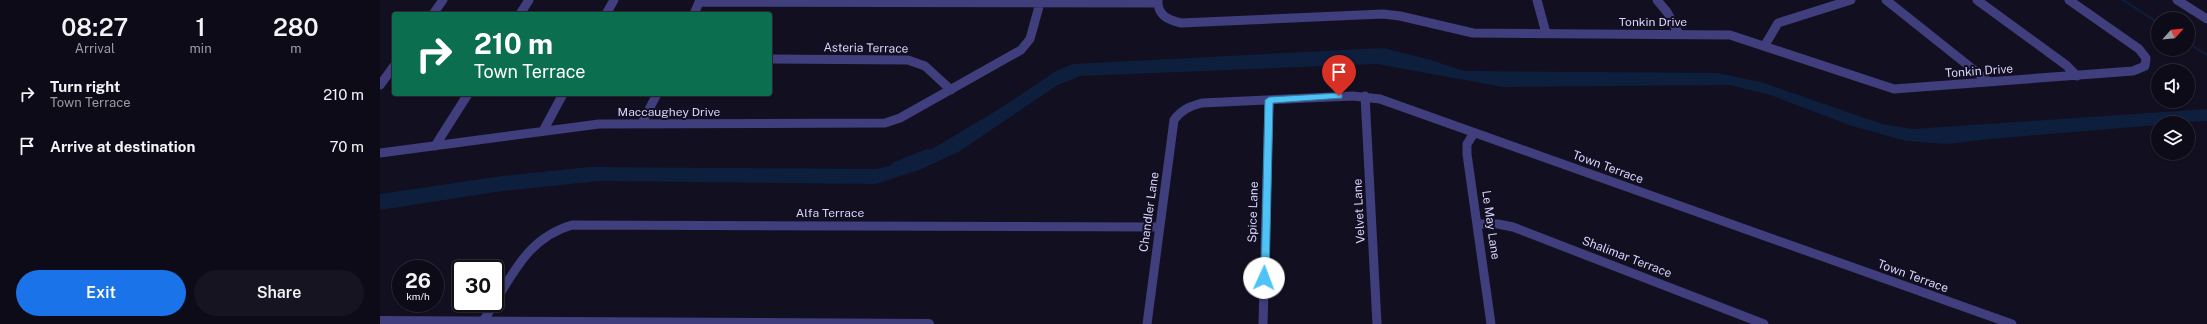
<!DOCTYPE html>
<html lang="en">
<head>
<meta charset="utf-8">
<style>
	:root { --surface:#0e0b19; --page:#171422; --text:#f1f3f6; --muted:#9b9ba2; --line:#2e2b38; --accent:#1a73e8 }
	body { margin:0; font-family:"Public Sans",sans-serif; background:var(--page); color:var(--text); height:100vh; display:flex; flex-direction:column; font-size:15px; white-space:nowrap }
	* { box-sizing:border-box; margin:0 }
	p { font-size:13px; color:var(--muted) }
	.icon { flex:none; width:22px; height:22px; fill:none; stroke:currentColor; stroke-width:2; stroke-linecap:round; stroke-linejoin:round }
	.map { position:relative; flex:1; overflow:hidden }
	.panel { display:flex; flex-direction:column; background:var(--surface); width:380px }
	.panel>* { flex:none }
	.banner { position:absolute; left:12px; top:12px; width:380px; height:84px; border-radius:4px; box-shadow:0 1px 3px #0004,0 0 0 1px var(--line); background:#0b6e4f; color:#fff; overflow:hidden }
	.needle { width:26px; rotate:63deg }
	.buttons { position:absolute; left:1771px; top:12px; display:grid; gap:8px }
	.buttons a { display:grid; place-items:center; width:44px; height:44px; border-radius:50%; background:var(--surface); box-shadow:0 1px 3px #0004,0 0 0 1px var(--line); font-size:20px }
	.speed { position:absolute; left:12px; top:260px; display:flex; gap:8px; font-size:20px; font-weight:700; text-align:center }
	.speed>* { display:grid; place-content:center; width:52px; height:52px; border-radius:50%; background:var(--surface); box-shadow:0 1px 3px #0004,0 0 0 1px var(--line); line-height:1 }
	.speed small { font-size:10px; font-weight:400 }
	.speed .limit { border:2px solid #111; border-radius:6px; background:#fff; color:#111 }
	.pin { position:absolute; display:grid; place-items:center; width:34px; height:34px; color:#fff; margin:-41px -17px; border-radius:50% 50% 50% 0; rotate:-45deg; box-shadow:0 0 4px #0007 }
	.pin .icon { rotate:45deg }
	.me { position:absolute; width:44px; margin:-22px; rotate:2deg; stroke-linejoin:round; filter:drop-shadow(0 0 3px #0008) }
	.turn { display:flex; align-items:center; gap:14px; height:84px; padding:0 16px; font-size:18px }
	.turn .icon { width:52px; height:52px; stroke-width:2.5 }
	.turn b { display:block; font-size:28px; line-height:34px }
	.eta { display:flex; justify-content:space-evenly; align-items:center; height:68px; text-align:center }
	.eta b { font-size:24px; font-weight:600; line-height:28px }
	.primary-button { display:flex; gap:8px; margin-top:auto; padding:8px 16px }
	.primary-button a { flex:1; height:46px; border-radius:24px; background:var(--accent); color:#fff; font-size:16px; font-weight:600; line-height:46px; text-align:center }
	.primary-button a+a { background:var(--page); color:var(--text) }
	ul { padding:0; list-style:none }
	li { display:flex; align-items:center; gap:12px; height:52px; padding:0 16px }
	li div { flex:1 }
	li b { display:block; font-size:15px }
	li em { font-style:normal }
	main { display:flex; flex:1; min-height:0 }
	.map>svg:first-child { display:block }
	.water { fill:#0d1f3d }
	.lines { fill:none; stroke-linecap:round; stroke-linejoin:round }
	.stream { stroke:#0d1f3d; stroke-width:2 }
	.canal { stroke:#0d1f3d; stroke-width:8 }
	.minor { stroke:#403e7d; stroke-width:9 }
	.tertiary { stroke:#403e7d; stroke-width:10 }
	.route { fill:#4fc3f7; stroke:#337fa1 }
	.labels { text-anchor:middle; dominant-baseline:central; stroke-width:4; stroke-linejoin:round; paint-order:stroke }
	.street-label { font-size:12px; fill:#d7d3fc; stroke:#120f21 }
</style>
</head>
<body>
<main>
<section class="panel">
<div class="eta">
<div><b>08:27</b><p>Arrival</p></div>
<div><b>1</b><p>min</p></div>
<div><b>280</b><p>m</p></div>
</div>
<ul>
<li><svg class="icon" aria-label="right" viewBox="0 0 24 24"><path d="M7 20v-9h11M14 6l5 5-5 5"/></svg><div><b>Turn right</b><p>Town Terrace</p></div><em>210 m</em></li>
<li><svg class="icon" aria-label="arrive" viewBox="0 0 24 24"><path d="M6 21V4h12l-3 4 3 4H6"/></svg><div><b>Arrive at destination</b></div><em>70 m</em></li>
</ul>
<div class="primary-button"><a>Exit</a><a>Share</a></div>
</section>
<div class="map">
<svg width="1827" height="324" viewBox="0 0 1827 324">
	<rect width="100%" height="100%" fill="#120f21"/>
	<path class="water" d="M 1003,48 L 1051,60 L 1084,71 L 1337,73 L 1381,82 L 1502,124 L 1533,129 L 1827,109 L 1827,121 L 1778,123 L 1778,125 L 1610,139 L 1567,144 L 1526,141 L 1472,126 L 1390,95 L 1350,85 L 1123,87 L 997,64 L 700,76 L 676,86 L 580,151 L 542,169 L 496,184 L 219,181 L 122,191 L 0,210 L 0,194 L 122,176 L 209,167 L 496,169 L 532,161 L 624,106 L 676,71 L 693,64 Z"/>
	<g class="lines">
		<path class="stream" d="M 1743,0 L 1778,23
			M 1808,43 L 1827,55"/>
		<path class="canal" d="M 515,166 L 548,153"/>
		<path class="minor" d="M 778,0 C 777,15 788,20 801,23 L 1003,14 L 1020,16 L 1093,33 L 1350,35 L 1514,89 L 1753,71 L 1765,66 L 1766,58 L 1759,49 L 1689,0
			M 1157,0 L 1166,33
			M 1277,0 L 1287,12 L 1299,34
			M 1506,0 L 1609,82
			M 1597,0 L 1686,65 L 1697,76
			M 1797,0 L 1827,19
			M 319,2 L 777,3
			M 53,14 L 63,0
			M 140,14 L 149,0
			M 226,14 L 234,0
			M 314,14 L 320,0
			M 1385,45 L 1398,23 L 1471,0
			M 390,59 L 528,60 L 545,66 L 571,90
			M 0,85 L 14,66
			M 985,96 L 997,324
			M 262,123 L 277,94
			M 163,131 L 183,94
			M 1094,133 L 1087,144 L 1087,154 L 1111,324
			M 55,146 L 88,94
			M 0,153 L 219,124 L 505,123 L 520,118 L 641,50 L 650,39 L 660,3
			M 1098,224 L 1118,224 L 1133,227 L 1384,324
			M 115,302 C 136,268 151,237 192,225 L 780,227
			M 101,324 L 115,303
			M 767,324 L 794,120 C 801,110 810,106 822,103 L 973,96 L 1000,99 L 1632,324
			M 883,324 L 889,100"/>
		<path class="tertiary" d="M 0,321 L 549,324"/>
	</g>
	<path class="route" d="M 959,93 L 962,94 L 962,98 L 893,103 L 889,278 L 884,282 L 881,281 L 885,100 L 889,97 Z"/>
	<g class="labels">
		<g class="street-label">
			<text x="1273" y="22">Tonkin Drive</text>
			<text transform="translate(486 48) rotate(1)">Asteria Terrace</text>
			<text transform="translate(1599 71) rotate(-4)">Tonkin Drive</text>
			<text x="289" y="112">Maccaughey Drive</text>
			<text transform="translate(1228 167) rotate(20)">Town Terrace</text>
			<text transform="translate(979 211) rotate(-93)">Velvet Lane</text>
			<text transform="translate(769 212) rotate(-82)">Chandler Lane</text>
			<text transform="translate(873 212) rotate(-88)">Spice Lane</text>
			<text x="450" y="213">Alfa Terrace</text>
			<text transform="translate(1111 225) rotate(82)">Le May Lane</text>
			<text transform="translate(1247 257) rotate(21)">Shalimar Terrace</text>
			<text transform="translate(1533 276) rotate(20)">Town Terrace</text>
		</g>
	</g>
</svg>
<div class="buttons">
<a><svg class="needle" viewBox="-14 -14 28 28"><path d="M0-13l5 13h-10z" fill="#e53935"/><path d="M0 13l5-13h-10z" fill="#9b9ba2"/></svg></a>
<a><svg class="icon" aria-label="sound" viewBox="0 0 24 24"><path d="M4 9h4l5-4v14l-5-4H4zM17 9q2 3 0 6"/></svg></a>
<a><svg class="icon" aria-label="layers" viewBox="0 0 24 24"><path d="M12 4l9 5-9 5-9-5zM3 14l9 5 9-5"/></svg></a>
</div>
<div class="speed"><div>26<small>km/h</small></div><div class="limit">30</div></div>
<div class="pin" style="left:959px;top:96px;background:#d93025"><svg class="icon" aria-label="arrive" viewBox="0 0 24 24"><path d="M6 21V4h12l-3 4 3 4H6"/></svg></div>
<svg class="me" style="left:884px;top:278px" viewBox="-20 -20 40 40"><circle r="19" fill="#fff"/><path d="M0-13L10 11 0 6-10 11z" fill="#4fc3f7"/></svg>
<div class="banner">
<div class="turn"><svg class="icon" aria-label="right" viewBox="0 0 24 24"><path d="M7 20v-9h11M14 6l5 5-5 5"/></svg><div><b>210 m</b>Town Terrace</div></div>
</div>
</div>
</main>
</body>
</html>
